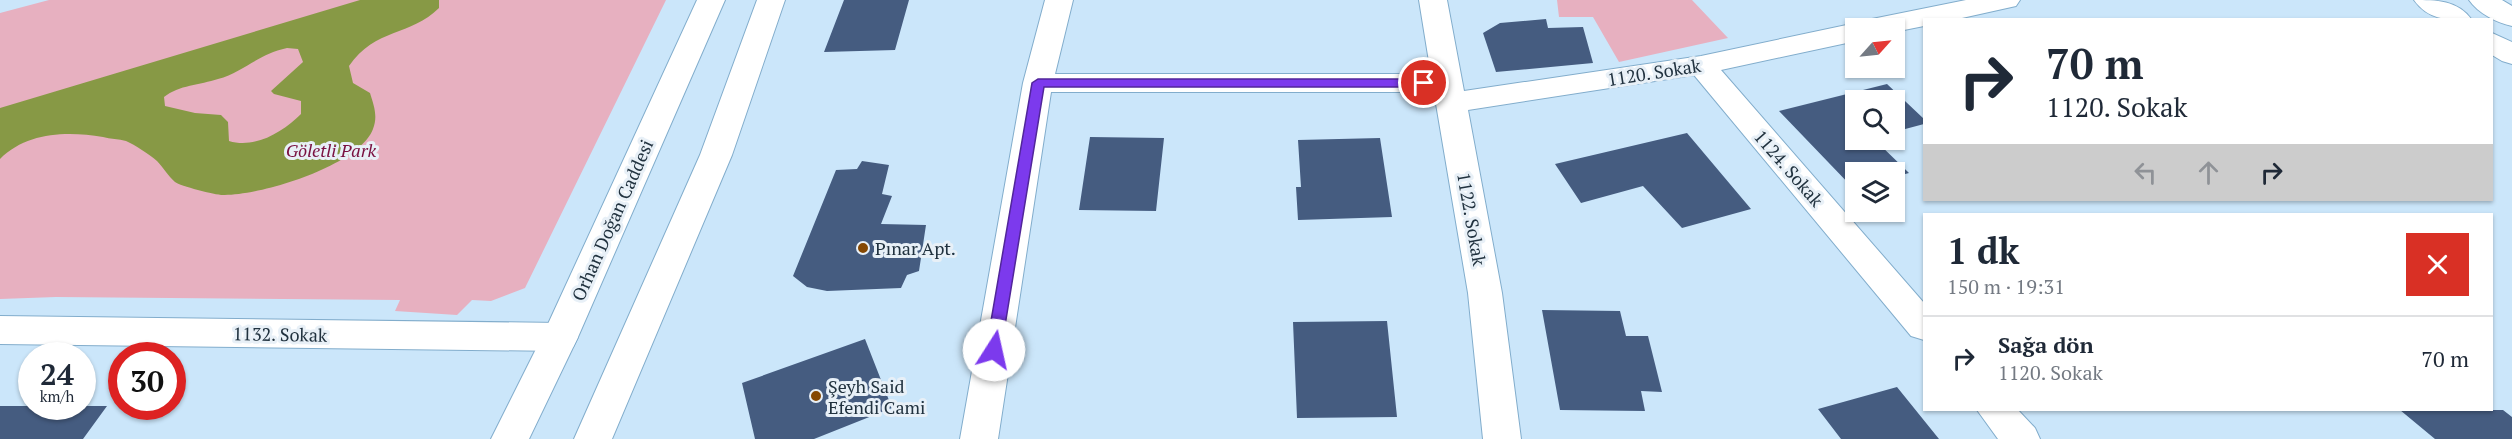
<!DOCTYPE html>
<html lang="tr">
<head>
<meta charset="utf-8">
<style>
	:root { --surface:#fff; --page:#f2f2f3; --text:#1f2937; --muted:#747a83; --line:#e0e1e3 }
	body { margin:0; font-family:"PT Serif",serif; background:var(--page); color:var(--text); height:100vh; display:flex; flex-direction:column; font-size:22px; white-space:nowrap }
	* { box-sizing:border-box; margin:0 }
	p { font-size:20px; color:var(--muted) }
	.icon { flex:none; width:33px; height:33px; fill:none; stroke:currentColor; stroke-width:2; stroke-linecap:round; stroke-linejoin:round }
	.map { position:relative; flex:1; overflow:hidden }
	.side { position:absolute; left:1923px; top:213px; width:570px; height:198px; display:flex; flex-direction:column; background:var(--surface); border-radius:0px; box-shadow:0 2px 4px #0004 }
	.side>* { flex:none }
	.hud { position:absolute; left:1923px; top:18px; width:570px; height:183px; border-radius:0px; box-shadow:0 2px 4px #0004; background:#fff; color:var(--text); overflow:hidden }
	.needle { width:39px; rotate:63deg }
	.controls { position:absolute; left:1845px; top:18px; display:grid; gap:12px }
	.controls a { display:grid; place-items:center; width:60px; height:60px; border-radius:0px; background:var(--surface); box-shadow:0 2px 4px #0004; font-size:30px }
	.speed { position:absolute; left:18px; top:342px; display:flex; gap:12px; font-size:30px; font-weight:700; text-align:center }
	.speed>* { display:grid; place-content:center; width:78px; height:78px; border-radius:50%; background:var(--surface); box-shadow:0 2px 4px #0004; line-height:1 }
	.speed small { font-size:15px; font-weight:400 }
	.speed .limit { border:9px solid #d22; background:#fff; color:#111 }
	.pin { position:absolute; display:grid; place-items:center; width:51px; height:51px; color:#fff; margin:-26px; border:3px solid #fff; border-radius:50%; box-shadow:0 2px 6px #0007 }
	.me { position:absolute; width:66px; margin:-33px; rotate:10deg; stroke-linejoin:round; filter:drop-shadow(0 0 4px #0008) }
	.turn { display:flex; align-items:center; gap:21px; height:126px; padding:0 24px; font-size:27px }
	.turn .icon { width:78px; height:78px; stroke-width:2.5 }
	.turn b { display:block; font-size:42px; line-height:51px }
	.lanes { display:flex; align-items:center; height:57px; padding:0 24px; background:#0003; justify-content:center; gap:30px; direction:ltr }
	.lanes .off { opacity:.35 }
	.round { display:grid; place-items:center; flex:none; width:63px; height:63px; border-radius:0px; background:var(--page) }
	.overview { display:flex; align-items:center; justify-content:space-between; height:102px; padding:0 24px }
	h1 { font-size:36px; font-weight:700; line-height:45px }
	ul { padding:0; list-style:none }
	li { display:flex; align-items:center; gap:18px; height:84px; padding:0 24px; border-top:2px solid var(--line) }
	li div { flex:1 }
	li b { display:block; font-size:22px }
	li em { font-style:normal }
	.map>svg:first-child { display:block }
	.green { fill:#e7b0c0 }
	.water { fill:#879945; fill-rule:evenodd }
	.building { fill:#455c80 }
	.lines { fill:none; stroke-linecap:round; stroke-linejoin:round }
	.minor-casing { stroke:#82adcc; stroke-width:2 }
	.major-casing { stroke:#82adcc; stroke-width:2 }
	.minor { fill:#fff; fill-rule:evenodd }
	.major { fill:#fff; fill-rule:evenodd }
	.route { fill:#7c3aed; stroke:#51269a; stroke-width:1.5 }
	.poi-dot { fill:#854803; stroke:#e8f0f7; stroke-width:2 }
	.labels { text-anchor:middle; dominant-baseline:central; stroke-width:6; stroke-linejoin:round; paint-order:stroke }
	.street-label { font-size:18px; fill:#21323f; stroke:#e8f0f7 }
	.park-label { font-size:18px; font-style:italic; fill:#7a1141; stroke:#e8f0f7 }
	.poi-label { font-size:18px; fill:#21323f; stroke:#e8f0f7; text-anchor:start }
</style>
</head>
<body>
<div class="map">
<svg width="2512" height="439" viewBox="0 0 2512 439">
	<rect width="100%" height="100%" fill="#cbe6fa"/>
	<path class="green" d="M 49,0 L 666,0 L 525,288 L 491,301 L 472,300 L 457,315 L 395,311 L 400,300 L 56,297 L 0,299 L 0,13 Z
		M 1557,0 L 1692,0 L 1728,38 L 1619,62 L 1593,17 L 1559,17 Z"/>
	<path class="water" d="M 360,0 L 439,0 L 439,8 C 411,36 375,28 349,66 L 353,83 L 370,93 C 374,106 378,116 373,129 C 359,166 259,196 223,195 C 215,195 180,186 175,182 C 168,176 163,167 157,161 C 149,154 135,145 126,141 C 119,139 110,139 103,137 C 67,131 27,132 0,159 L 0,108 ZM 287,48 L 298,49 L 303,62 L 271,91 L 274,94 L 301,101 L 301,114 C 283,132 255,149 229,141 L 228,122 L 221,115 L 195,113 L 165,106 L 164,97 C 179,85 200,85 218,79 C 244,72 258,54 287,48 Z"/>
	<path class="building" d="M 844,0 L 909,0 L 895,50 L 824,52 Z
		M 1546,19 L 1548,28 L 1583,27 L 1593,63 L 1496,72 L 1483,33 L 1500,23 Z
		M 1887,84 L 1924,119 L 1924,124 L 1894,132 L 1894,100 L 1856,100 L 1856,140 L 1875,140 L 1909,173 L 1894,177 L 1894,172 L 1856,172 L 1856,187 L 1853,188 L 1779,111 Z
		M 1687,133 L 1751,209 L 1682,228 L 1643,186 L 1581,203 L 1555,164 Z
		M 1090,137 L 1164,138 L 1156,211 L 1079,210 Z
		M 1380,138 L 1392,217 L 1298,220 L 1296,187 L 1301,187 L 1298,140 Z
		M 862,161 L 889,165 L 882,194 L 892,196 L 881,224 L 926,225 L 919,271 L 907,275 L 901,288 L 827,291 L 807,287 L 793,276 L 836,170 L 857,169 Z
		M 1542,310 L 1620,311 L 1626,336 L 1648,336 L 1662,392 L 1641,391 L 1645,411 L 1560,410 Z
		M 1387,321 L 1397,417 L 1297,418 L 1293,322 Z
		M 865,339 L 892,408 L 814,439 L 755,439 L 742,383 Z
		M 1897,387 L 1939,439 L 1841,439 L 1818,409 Z
		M 0,406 L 107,406 L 83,439 L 0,439 Z
		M 2400,410 L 2503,410 L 2512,417 L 2512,439 L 2435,439 Z"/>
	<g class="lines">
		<defs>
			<path id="minor" d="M 1045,0 L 1073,0 L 1055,74 L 1431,74 L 1419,0 L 1447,0 L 1464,91 L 1701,56 L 1856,23 L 1860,24 L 1872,19 L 1966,0 L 2020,0 L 2016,6 L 1953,20 L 1924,20 L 1924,26 L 1894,32 L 1894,28 L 1856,28 L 1856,41 L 1721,70 L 1924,303 L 1924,340 L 1911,336 L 1694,75 L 1468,110 L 1502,293 L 1521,439 L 1483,439 L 1468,293 L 1434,92 L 1051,92 L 998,439 L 960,439 L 1023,83 Z
				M 2414,0 C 2436,0 2458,0 2472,20 C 2449,20 2429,21 2414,0 Z
				M 2469,0 L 2502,0 L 2512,6 L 2512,26 C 2497,23 2478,13 2469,0 Z
				M 2492,33 L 2512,42 L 2512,64 L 2502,61 L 2492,55 Z
				M 0,316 L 560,323 L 573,327 L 578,337 L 573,347 L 560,351 L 0,344 Z
				M 1977,410 L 2018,410 L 2035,428 L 2040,439 L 1998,439 Z"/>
			<path id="major" d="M 697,0 L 725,0 L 578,337 L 529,439 L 491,439 L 542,337 Z
				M 757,0 L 785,0 L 732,155 L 612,439 L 574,439 L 700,155 Z"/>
		</defs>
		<use href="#minor" class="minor-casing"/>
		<use href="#major" class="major-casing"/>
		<use href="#minor" class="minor"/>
		<use href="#major" class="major"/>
	</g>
	<path class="route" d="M 1038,79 L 1424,79 L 1430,83 L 1424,87 L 1044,87 L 1001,350 L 999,354 L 988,354 L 986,350 L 1032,83 Z"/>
	<g class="poi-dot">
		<circle cx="863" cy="248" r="6"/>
		<circle cx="816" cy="396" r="6"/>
	</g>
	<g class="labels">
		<g class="street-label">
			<text transform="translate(1654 72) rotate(-9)">1120. Sokak</text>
			<text transform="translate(1789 168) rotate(49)">1124. Sokak</text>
			<text transform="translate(1472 219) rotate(80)">1122. Sokak</text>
			<text transform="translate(612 220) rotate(-66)">Orhan Doğan Caddesi</text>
			<text transform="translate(280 334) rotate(1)">1132. Sokak</text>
		</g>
		<g class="park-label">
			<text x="331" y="150">Göletli Park</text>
		</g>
		<g class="poi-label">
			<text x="875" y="248">Pınar Apt.</text>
			<text x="828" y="386">Şeyh Said<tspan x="828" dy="21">Efendi Cami</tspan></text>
		</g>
	</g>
</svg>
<div class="controls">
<a><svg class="needle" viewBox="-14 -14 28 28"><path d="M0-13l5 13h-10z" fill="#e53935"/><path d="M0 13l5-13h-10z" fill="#747a83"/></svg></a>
<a><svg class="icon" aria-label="search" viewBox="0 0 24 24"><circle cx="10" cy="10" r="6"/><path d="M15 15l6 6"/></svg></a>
<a><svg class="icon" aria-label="layers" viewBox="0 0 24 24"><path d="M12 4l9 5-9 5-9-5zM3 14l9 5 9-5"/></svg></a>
</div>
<div class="speed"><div>24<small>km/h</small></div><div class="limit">30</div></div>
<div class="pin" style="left:1424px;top:83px;background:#d93025"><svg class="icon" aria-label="arrive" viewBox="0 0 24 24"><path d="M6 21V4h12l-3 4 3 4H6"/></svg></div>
<svg class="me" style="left:994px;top:350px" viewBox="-20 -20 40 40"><circle r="19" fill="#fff"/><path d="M0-13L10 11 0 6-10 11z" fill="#7c3aed"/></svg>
<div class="hud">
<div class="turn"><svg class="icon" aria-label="right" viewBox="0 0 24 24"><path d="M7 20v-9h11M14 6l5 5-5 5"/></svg><div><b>70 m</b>1120. Sokak</div></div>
<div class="lanes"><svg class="icon off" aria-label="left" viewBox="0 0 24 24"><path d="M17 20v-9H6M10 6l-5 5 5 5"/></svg><svg class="icon off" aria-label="ahead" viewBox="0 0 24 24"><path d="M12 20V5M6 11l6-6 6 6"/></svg><svg class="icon" aria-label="right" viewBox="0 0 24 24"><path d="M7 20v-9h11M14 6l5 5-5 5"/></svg></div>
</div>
<section class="side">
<div class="overview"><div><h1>1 dk</h1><p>150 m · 19:31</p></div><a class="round" style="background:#d93025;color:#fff"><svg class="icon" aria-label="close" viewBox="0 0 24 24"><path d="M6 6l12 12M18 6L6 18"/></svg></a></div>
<ul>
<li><svg class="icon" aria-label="right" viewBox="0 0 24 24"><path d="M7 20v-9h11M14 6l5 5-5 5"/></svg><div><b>Sağa dön</b><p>1120. Sokak</p></div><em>70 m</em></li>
</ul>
</section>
</div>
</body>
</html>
